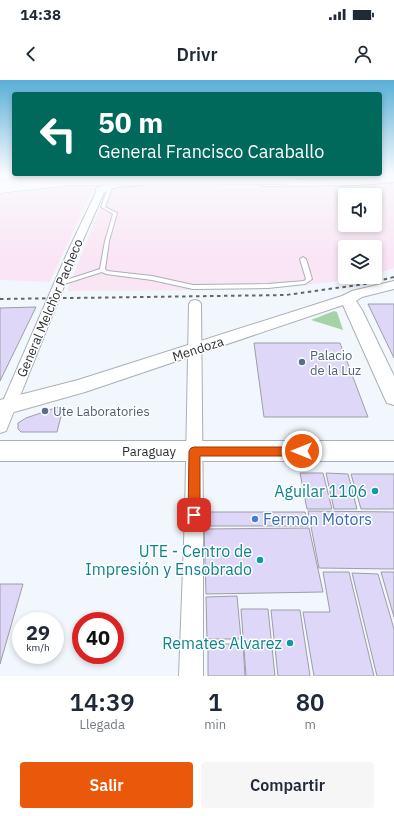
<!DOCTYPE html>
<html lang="es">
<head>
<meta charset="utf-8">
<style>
	:root { --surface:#fff; --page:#f6f6f7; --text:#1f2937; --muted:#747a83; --accent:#ea580c }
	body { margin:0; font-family:"IBM Plex Sans",sans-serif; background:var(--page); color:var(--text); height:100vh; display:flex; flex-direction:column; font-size:15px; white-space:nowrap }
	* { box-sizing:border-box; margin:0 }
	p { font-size:13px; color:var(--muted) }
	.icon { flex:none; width:22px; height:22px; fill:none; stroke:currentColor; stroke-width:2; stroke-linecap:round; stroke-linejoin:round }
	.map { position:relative; height:596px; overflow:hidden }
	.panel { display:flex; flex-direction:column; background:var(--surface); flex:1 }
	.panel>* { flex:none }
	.top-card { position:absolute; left:12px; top:12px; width:370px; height:84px; border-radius:4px; box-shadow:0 2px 6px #0003; background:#00695c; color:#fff; overflow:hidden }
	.controls { position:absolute; left:338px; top:108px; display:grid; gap:8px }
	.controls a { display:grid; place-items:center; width:44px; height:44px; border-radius:4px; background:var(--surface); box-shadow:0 2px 6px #0003; font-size:20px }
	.speed { position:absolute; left:12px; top:532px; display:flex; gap:8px; font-size:20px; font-weight:700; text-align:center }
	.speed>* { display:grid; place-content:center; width:52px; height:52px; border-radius:50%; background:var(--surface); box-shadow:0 2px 6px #0003; line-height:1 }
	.speed small { font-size:10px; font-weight:400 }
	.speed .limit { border:6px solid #d22; background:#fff; color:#111 }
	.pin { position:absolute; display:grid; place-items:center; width:34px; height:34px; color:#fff; margin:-17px; border-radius:8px; box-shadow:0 2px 6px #0006 }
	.me { position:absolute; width:44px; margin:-22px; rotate:270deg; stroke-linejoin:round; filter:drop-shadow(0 0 3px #0008) }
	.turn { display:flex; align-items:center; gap:14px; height:84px; padding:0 20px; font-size:18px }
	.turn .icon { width:52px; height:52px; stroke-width:2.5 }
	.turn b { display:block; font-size:28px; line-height:34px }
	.eta { display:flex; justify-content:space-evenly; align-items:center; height:68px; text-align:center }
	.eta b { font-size:24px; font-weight:600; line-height:28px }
	.action { display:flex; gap:8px; margin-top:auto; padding:8px 20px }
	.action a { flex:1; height:46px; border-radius:4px; background:var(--accent); color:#fff; font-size:16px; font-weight:600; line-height:46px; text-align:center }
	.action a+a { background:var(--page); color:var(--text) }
	.status { display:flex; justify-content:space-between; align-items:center; height:28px; padding:0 20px; background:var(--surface); direction:ltr }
	.status svg { height:11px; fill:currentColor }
	header { display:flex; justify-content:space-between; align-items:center; height:52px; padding:0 20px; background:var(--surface); font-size:18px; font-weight:600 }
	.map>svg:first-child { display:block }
	.industrial { fill:#fae5f4; fill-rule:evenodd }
	.green { fill:#a6d3a5 }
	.building { fill:#ded7f7; stroke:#9e9da4 }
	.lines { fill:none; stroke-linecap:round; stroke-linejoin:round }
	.lane-casing { stroke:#aab0b6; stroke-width:2 }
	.street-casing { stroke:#aab0b6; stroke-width:2 }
	.secondary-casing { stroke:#aab0b6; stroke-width:2 }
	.primary-casing { stroke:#aab0b6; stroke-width:2 }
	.lane { fill:#fff; fill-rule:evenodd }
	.street { fill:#fff; fill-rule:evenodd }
	.secondary { fill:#fff; fill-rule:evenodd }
	.primary { fill:#fff; fill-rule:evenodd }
	.rail { stroke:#626569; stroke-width:2; stroke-dasharray:3.5 3.5; stroke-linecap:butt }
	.primary-bridge-casing { stroke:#aab0b6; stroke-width:13; stroke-linecap:butt }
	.primary-bridge { stroke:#fff; stroke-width:12 }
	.route { fill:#ea580c; stroke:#983908 }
	.service-dot { fill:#5c6f8a; stroke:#fff; stroke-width:1.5 }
	.culture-dot { fill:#0f9aa8; stroke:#fff; stroke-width:1.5 }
	.shop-dot { fill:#3f7fe0; stroke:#fff; stroke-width:1.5 }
	.labels { text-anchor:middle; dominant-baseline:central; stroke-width:3; stroke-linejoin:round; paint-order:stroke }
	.street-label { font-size:13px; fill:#2d2f32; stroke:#fff }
	.service-label { font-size:13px; fill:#4e5e75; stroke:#fff; text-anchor:start }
	.near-culture-label { font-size:16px; fill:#0d838f; stroke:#fff; text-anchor:end }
	.near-shop-label { font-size:16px; fill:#366cbe; stroke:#fff; text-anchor:start }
</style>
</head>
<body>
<div class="status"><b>14:38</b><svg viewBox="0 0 49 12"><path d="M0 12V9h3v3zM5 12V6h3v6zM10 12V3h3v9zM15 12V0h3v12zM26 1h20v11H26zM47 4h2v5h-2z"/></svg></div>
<header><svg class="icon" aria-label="back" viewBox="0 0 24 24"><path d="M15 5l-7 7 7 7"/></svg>Drivr<svg class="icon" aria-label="person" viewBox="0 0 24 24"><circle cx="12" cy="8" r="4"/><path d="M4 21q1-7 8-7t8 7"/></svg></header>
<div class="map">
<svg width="394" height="596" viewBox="0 0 394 596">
	<rect width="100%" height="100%" fill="#f1f7fd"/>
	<path class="industrial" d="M 394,103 L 394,188 L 385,191 L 375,193 L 375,167 L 345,167 L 345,197 L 358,197 L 333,202 L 279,207 L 215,210 L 67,211 L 110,104 L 347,105 ZM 345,115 L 375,115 L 375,145 L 345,145 Z
		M 95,104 L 50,202 L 0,200 L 0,107 Z"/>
	<path class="green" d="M 334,231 L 337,232 L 343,250 L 311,240 Z"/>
	<path class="building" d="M 368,224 L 394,224 L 394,278 Z
		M 36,227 L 0,301 L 0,228 Z
		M 254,263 L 340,263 L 368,337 L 264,337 Z
		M 58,327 L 61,336 L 57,352 L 21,352 L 18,349 L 18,343 L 26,338 Z
		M 300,393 L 323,393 L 332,429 L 307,429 Z
		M 326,393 L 348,394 L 357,429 L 334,429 Z
		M 351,394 L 394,394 L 394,429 L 361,429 Z
		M 308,431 L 394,432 L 394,489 L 319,488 Z
		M 203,432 L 305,432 L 308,446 L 203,446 Z
		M 309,448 L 323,512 L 206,514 L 204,449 Z
		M 323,492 L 349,492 L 374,596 L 314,596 L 303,532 L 330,532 Z
		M 381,492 L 394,492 L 394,537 Z
		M 352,493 L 378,494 L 394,549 L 394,596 L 377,596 Z
		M 0,504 L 23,504 L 0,584 Z
		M 237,516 L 241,559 L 207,559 L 206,517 Z
		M 241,529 L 268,529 L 275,596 L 246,596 Z
		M 271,530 L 300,530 L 310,596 L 278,596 Z
		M 208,564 L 243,564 L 245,596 L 208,596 Z"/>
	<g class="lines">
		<defs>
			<path id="lane" d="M 111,104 L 113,105 L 105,127 L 117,133 L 109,161 L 105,189 L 107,191 L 152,196 L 193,205 L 268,204 L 304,201 L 306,199 L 300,179 L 303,177 L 306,179 L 312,199 L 305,204 L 268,208 L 193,209 L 152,200 L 106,194 L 102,192 L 61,205 L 57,205 L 57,203 L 100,189 L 105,161 L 113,134 L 101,127 L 109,105 Z"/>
			<path id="street" d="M 98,108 L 101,108 L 105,110 L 79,169 L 8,346 L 6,351 L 0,353 L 0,328 L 69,169 Z
				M 195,220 L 199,221 L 201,224 L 203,435 L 203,596 L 179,596 L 185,435 L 189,224 L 191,221 Z"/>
			<path id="secondary" d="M 394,201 L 394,209 L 362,217 L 356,221 L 362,230 L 394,296 L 394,325 L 387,323 L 384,317 L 343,225 L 85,312 L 0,336 L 0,320 L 78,300 L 342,216 L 352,211 Z
				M 0,361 L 394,361 L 394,381 L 0,381 Z"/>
			<path id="primary" d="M 394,96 L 394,102 L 358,105 L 264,106 L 260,105 L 258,103 L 260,101 L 264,100 L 358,99 Z
				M 141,100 L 145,101 L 147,103 L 145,105 L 116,107 L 105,112 L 97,112 L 95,110 L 97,108 L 114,101 Z"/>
		</defs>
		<use href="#lane" class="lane-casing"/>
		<use href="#street" class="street-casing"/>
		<use href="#secondary" class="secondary-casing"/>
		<use href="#primary" class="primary-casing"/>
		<use href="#lane" class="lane"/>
		<use href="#street" class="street"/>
		<use href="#secondary" class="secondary"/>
		<use href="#primary" class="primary"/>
		<path class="rail" d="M 0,219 L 286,215 L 365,204 L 394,197"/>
		<defs>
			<path id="primary-bridge" d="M 0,107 L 70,99 L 289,98"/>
		</defs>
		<use href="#primary-bridge" class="primary-bridge-casing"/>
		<use href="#primary-bridge" class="primary-bridge"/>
	</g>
	<linearGradient id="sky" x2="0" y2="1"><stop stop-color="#59afd7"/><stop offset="0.53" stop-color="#f9fbfe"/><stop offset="1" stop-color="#f9fbfe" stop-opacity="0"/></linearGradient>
	<rect width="394" height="178" fill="url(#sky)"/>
	<path class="route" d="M 194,367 L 302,367 L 306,368 L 307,371 L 306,375 L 302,376 L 200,376 L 200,435 L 199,439 L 194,441 L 190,439 L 188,435 L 189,371 L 191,368 Z"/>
	<g class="service-dot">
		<circle cx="302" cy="282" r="4"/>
		<circle cx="45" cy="331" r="4"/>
	</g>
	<g class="culture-dot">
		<circle cx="375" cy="411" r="4"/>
		<circle cx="260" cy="480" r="4"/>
		<circle cx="290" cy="563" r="4"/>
	</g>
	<circle class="shop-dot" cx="255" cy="439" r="4"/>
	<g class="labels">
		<g class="street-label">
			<text transform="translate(50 228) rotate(-67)">General Melchor Pacheco</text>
			<text transform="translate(198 269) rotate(-18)">Mendoza</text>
			<text x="149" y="371">Paraguay</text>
		</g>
		<g class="service-label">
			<text x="310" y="275">Palacio<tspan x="310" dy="15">de la Luz</tspan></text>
			<text x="53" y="331">Ute Laboratories</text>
		</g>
		<g class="near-culture-label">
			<text x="367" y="411">Aguilar 1106</text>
			<text x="252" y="471">UTE - Centro de<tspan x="252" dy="18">Impresión y Ensobrado</tspan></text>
			<text x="282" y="563">Remates Alvarez</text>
		</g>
		<g class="near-shop-label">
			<text x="263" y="439">Fermon Motors</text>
		</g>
	</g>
</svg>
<div class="controls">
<a><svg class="icon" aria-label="sound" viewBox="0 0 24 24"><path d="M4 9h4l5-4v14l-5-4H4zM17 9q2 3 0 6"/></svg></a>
<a><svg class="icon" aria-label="layers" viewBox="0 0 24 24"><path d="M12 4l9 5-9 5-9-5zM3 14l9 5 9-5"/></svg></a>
</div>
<div class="speed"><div>29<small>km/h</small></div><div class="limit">40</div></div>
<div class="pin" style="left:194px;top:435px;background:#d93025"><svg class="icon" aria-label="arrive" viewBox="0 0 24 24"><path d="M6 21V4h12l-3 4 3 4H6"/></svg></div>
<svg class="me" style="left:302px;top:371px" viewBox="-20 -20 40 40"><circle r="17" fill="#ea580c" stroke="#fff" stroke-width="3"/><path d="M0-11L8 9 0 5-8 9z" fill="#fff"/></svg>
<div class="top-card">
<div class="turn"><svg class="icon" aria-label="left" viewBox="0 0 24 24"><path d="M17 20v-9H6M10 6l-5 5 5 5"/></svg><div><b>50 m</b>General Francisco Caraballo</div></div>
</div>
</div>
<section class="panel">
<div class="eta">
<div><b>14:39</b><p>Llegada</p></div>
<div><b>1</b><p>min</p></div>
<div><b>80</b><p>m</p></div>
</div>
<div class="action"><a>Salir</a><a>Compartir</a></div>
</section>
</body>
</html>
